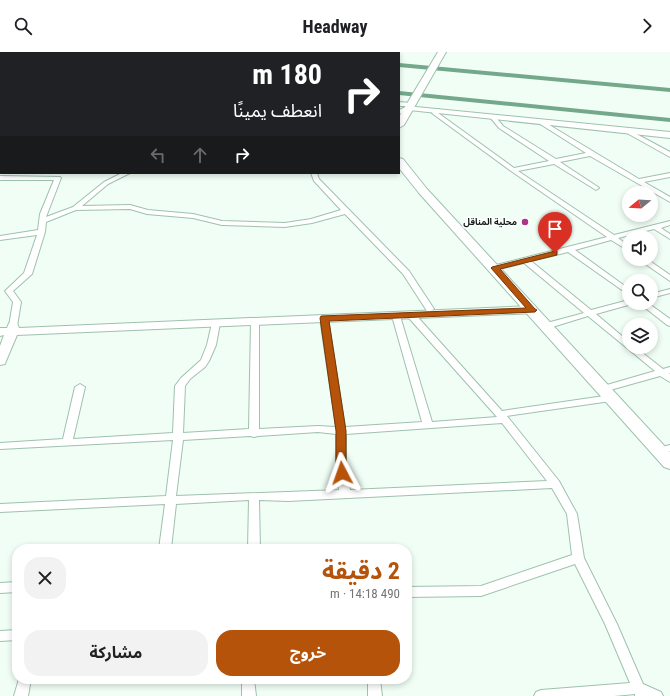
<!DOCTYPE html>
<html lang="ar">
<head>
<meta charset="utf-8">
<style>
	:root { --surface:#fff; --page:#f2f2f2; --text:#202124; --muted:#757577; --accent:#b45309 }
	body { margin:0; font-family:"Roboto Condensed","Noto Sans Arabic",sans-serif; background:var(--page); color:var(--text); direction:rtl; height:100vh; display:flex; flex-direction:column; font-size:15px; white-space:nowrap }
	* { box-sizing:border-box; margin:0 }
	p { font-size:13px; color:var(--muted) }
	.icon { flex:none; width:22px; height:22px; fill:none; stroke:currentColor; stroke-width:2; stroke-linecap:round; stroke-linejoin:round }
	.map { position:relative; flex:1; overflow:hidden; direction:ltr }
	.details { position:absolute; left:12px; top:492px; width:400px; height:140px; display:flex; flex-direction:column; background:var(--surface); border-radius:16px; box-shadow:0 2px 6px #0003; direction:rtl }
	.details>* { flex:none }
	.banner { position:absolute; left:0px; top:0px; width:400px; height:122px; box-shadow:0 2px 6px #0003; direction:rtl; background:#202124; color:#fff; overflow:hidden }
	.needle { width:26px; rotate:252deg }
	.fabs { position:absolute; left:622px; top:134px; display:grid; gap:8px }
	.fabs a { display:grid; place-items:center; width:36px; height:36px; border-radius:50%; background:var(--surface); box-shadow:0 2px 6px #0003; font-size:20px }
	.pin { position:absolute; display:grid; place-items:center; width:34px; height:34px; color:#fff; margin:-41px -17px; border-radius:50% 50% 50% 0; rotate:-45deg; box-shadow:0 0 4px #0007 }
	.pin .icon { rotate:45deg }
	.me { position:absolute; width:44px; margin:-22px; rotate:356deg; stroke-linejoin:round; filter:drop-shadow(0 0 3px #0008) }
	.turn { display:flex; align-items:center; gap:14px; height:84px; padding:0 12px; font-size:18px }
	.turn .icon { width:52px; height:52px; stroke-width:2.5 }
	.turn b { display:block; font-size:28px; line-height:34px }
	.lanes { display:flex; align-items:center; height:38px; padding:0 12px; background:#0003; justify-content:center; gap:20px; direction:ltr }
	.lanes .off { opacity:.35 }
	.round { display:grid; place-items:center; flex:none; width:42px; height:42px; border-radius:16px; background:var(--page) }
	.summary { display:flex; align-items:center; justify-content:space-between; height:68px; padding:0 12px }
	h1 { font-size:24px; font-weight:700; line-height:30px; color:var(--accent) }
	.cta { display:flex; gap:8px; margin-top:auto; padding:8px 12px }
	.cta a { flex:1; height:46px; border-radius:16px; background:var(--accent); color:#fff; font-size:16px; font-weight:700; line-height:46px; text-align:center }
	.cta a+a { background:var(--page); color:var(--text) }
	header { display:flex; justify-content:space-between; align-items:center; height:52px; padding:0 12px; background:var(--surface); font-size:18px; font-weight:700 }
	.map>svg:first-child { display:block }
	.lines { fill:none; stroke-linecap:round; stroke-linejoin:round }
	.canal { fill:#74a88b; fill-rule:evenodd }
	.street-casing { stroke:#9fc1ad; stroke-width:2 }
	.secondary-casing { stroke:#9fc1ad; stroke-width:2 }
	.primary-casing { stroke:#9fc1ad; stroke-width:2 }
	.street { fill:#fff; fill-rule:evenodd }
	.secondary { fill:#fff; fill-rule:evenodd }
	.primary { fill:#fff; fill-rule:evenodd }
	.route { fill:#b45309; stroke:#753606 }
	.poi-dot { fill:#ac348a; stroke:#fff; stroke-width:1.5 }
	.labels { text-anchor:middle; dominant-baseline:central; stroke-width:3; stroke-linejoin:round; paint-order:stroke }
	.far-poi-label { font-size:9px; font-weight:bold; fill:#101d16; stroke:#fff; text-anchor:end }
</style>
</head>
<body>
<header><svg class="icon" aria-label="forward" viewBox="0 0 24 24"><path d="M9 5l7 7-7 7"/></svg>Headway<svg class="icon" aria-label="search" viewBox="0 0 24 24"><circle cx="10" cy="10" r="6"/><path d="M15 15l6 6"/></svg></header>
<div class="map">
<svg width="670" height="644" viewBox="0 0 670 644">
	<rect width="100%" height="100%" fill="#f0fef5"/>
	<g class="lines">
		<path class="canal" d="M 122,0 L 130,0 L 130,1 L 122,1 Z
			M 262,0 L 276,0 L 276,1 L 262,1 Z
			M 399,11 L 670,36 L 670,40 L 399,15 Z
			M 399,39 L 670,66 L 670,70 L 399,43 Z"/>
		<defs>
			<path id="street" d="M 4,0 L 14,0 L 14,1 L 4,1 Z
				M 0,31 L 1,31 L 1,35 L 0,35 Z
				M 399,50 L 411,51 L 414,53 L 410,55 L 412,56 L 411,57 L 399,62 L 399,58 L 408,54 L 399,54 Z
				M 435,57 L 439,57 L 438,61 L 514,116 L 549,109 L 499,76 L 489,64 L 490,63 L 494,63 L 503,74 L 556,107 L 586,101 L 537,70 L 537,68 L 541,68 L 639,127 L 670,121 L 670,125 L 644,130 L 670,145 L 670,150 L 590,104 L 560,110 L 598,135 L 599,136 L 596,138 L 554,112 L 518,119 L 614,183 L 670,169 L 670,173 L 661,176 L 670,182 L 670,187 L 654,177 L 618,186 L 629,194 L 629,199 L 611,188 L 575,198 L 629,237 L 629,243 L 568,200 L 531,209 L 591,258 L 629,248 L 629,251 L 632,252 L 596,262 L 629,290 L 629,295 L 635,295 L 663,317 L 670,315 L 670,321 L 669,321 L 670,322 L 670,330 L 660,324 L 603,340 L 600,339 L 598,337 L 600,335 L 655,319 L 588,264 L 549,276 L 543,276 L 542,274 L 543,272 L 584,261 L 524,211 L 495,218 L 492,218 L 492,214 L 607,185 L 511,119 L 433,62 L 432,61 Z
				M 627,77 L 670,100 L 670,105 L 625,80 L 624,79 Z
				M 122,121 L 130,121 L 108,132 L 82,154 L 130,153 L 148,158 L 193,162 L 222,169 L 285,171 L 311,167 L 341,158 L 314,129 L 311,121 L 317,121 L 319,127 L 409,219 L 434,257 L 430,259 L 427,259 L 403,222 L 345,162 L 312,171 L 285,175 L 222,173 L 193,166 L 147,162 L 130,157 L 76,158 L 46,170 L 45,180 L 32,222 L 13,239 L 21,250 L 17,274 L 13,277 L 10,276 L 9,274 L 13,250 L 5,239 L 24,221 L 37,183 L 0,188 L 0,184 L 38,178 L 40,162 L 54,128 L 0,128 L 0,124 L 60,125 L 61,126 L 46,165 L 73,155 L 104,130 Z
				M 638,207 L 647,207 L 670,223 L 670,229 Z
				M 670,237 L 670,241 L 651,246 L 651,242 Z
				M 639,251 L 648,251 L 670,267 L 670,274 L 667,273 Z
				M 408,261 L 414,261 L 502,359 L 611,343 L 614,344 L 616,346 L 611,349 L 507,364 L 559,429 L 577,462 L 584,506 L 617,572 L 643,632 L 661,640 L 663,644 L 635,644 L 635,642 L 614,644 L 534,644 L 536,640 L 541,638 L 630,631 L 605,572 L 575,512 L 481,544 L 407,545 L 407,535 L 481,534 L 572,503 L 567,462 L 552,436 L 288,449 L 259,448 L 260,497 L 248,497 L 249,448 L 176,452 L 171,497 L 159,497 L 165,452 L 0,460 L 0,452 L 166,444 L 173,388 L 0,397 L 0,391 L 63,387 L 75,335 L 80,332 L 85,335 L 73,387 L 173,381 L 175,334 L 181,326 L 201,308 L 207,293 L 212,271 L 216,268 L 220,271 L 216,293 L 209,309 L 205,315 L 190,327 L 185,334 L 183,381 L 249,377 L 251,269 L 255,267 L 259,269 L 259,377 L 318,374 L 336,375 L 320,266 L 324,264 L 328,266 L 345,375 L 422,370 L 392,264 L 396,262 L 400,264 L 432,370 L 497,365 L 408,265 L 407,263 ZM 502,371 L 547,429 L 350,438 L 346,410 L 346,382 ZM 318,380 L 336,382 L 336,410 L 339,438 L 176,444 L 183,388 L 250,384 L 254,385 L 258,384 Z
				M 670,393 L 670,399 L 658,402 L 654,401 L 653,399 L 654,397 Z
				M 17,530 L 17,540 L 0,541 L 0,531 Z
				M 17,578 L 17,588 L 0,589 L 0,579 Z
				M 19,627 L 31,627 L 28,644 L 14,644 Z
				M 242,627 L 254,627 L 256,644 L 242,644 Z
				M 368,627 L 380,627 L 382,644 L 368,644 Z"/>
			<path id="secondary" d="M 406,54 L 670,80 L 670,86 L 409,58 L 406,58 Z
				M 532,254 L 536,255 L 538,258 L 536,261 L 17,283 L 6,309 L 5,312 L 0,313 L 0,294 L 4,283 L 0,284 L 0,276 L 7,276 L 9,271 L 17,271 L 19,276 Z"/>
			<path id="primary" d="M 438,0 L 446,0 L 404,73 L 399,76 L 399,65 Z
				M 399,106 L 403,107 L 427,137 L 670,400 L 670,417 L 664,415 L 419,141 L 399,116 Z"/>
		</defs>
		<use href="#street" class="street-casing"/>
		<use href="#secondary" class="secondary-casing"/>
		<use href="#primary" class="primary-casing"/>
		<use href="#street" class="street"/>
		<use href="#secondary" class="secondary"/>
		<use href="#primary" class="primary"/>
	</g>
	<path class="route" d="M 555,199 L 557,199 L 557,203 L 500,217 L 535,257 L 537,258 L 535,260 L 329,269 L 346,379 L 346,410 L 347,421 L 346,423 L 339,423 L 336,410 L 336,379 L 320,266 L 321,264 L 526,256 L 491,216 L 492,215 Z"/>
	<circle class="poi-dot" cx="525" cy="170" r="4"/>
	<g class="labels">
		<g class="far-poi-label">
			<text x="517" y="170">محلية المناقل</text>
		</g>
	</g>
</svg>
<div class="fabs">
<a><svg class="needle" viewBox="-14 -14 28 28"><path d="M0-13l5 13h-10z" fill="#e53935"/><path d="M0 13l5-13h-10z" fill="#757577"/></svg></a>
<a><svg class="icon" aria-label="sound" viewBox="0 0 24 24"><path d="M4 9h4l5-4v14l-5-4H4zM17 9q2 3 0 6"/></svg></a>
<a><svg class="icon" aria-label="search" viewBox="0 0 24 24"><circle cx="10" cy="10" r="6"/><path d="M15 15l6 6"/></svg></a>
<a><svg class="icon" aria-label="layers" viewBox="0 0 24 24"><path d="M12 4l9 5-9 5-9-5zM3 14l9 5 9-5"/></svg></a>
</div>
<div class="pin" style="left:555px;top:201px;background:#d93025"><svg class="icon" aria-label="arrive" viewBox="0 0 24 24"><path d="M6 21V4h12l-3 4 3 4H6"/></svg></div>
<svg class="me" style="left:342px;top:421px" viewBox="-20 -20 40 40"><path d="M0-17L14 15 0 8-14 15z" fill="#b45309" stroke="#fff" stroke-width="4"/></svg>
<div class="banner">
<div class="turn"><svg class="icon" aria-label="right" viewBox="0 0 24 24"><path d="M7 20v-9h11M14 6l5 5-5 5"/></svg><div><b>180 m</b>انعطف يمينًا</div></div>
<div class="lanes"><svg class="icon off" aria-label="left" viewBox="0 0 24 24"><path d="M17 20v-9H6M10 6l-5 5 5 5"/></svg><svg class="icon off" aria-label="ahead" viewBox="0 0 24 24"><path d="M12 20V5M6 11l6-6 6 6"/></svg><svg class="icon" aria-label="right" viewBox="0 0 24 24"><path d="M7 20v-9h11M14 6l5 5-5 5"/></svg></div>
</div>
<section class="details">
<div class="summary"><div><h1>2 دقيقة</h1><p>490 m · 14:18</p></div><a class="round"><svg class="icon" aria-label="close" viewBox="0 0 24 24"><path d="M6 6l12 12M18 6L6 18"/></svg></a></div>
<div class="cta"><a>خروج</a><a>مشاركة</a></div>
</section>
</div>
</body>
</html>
